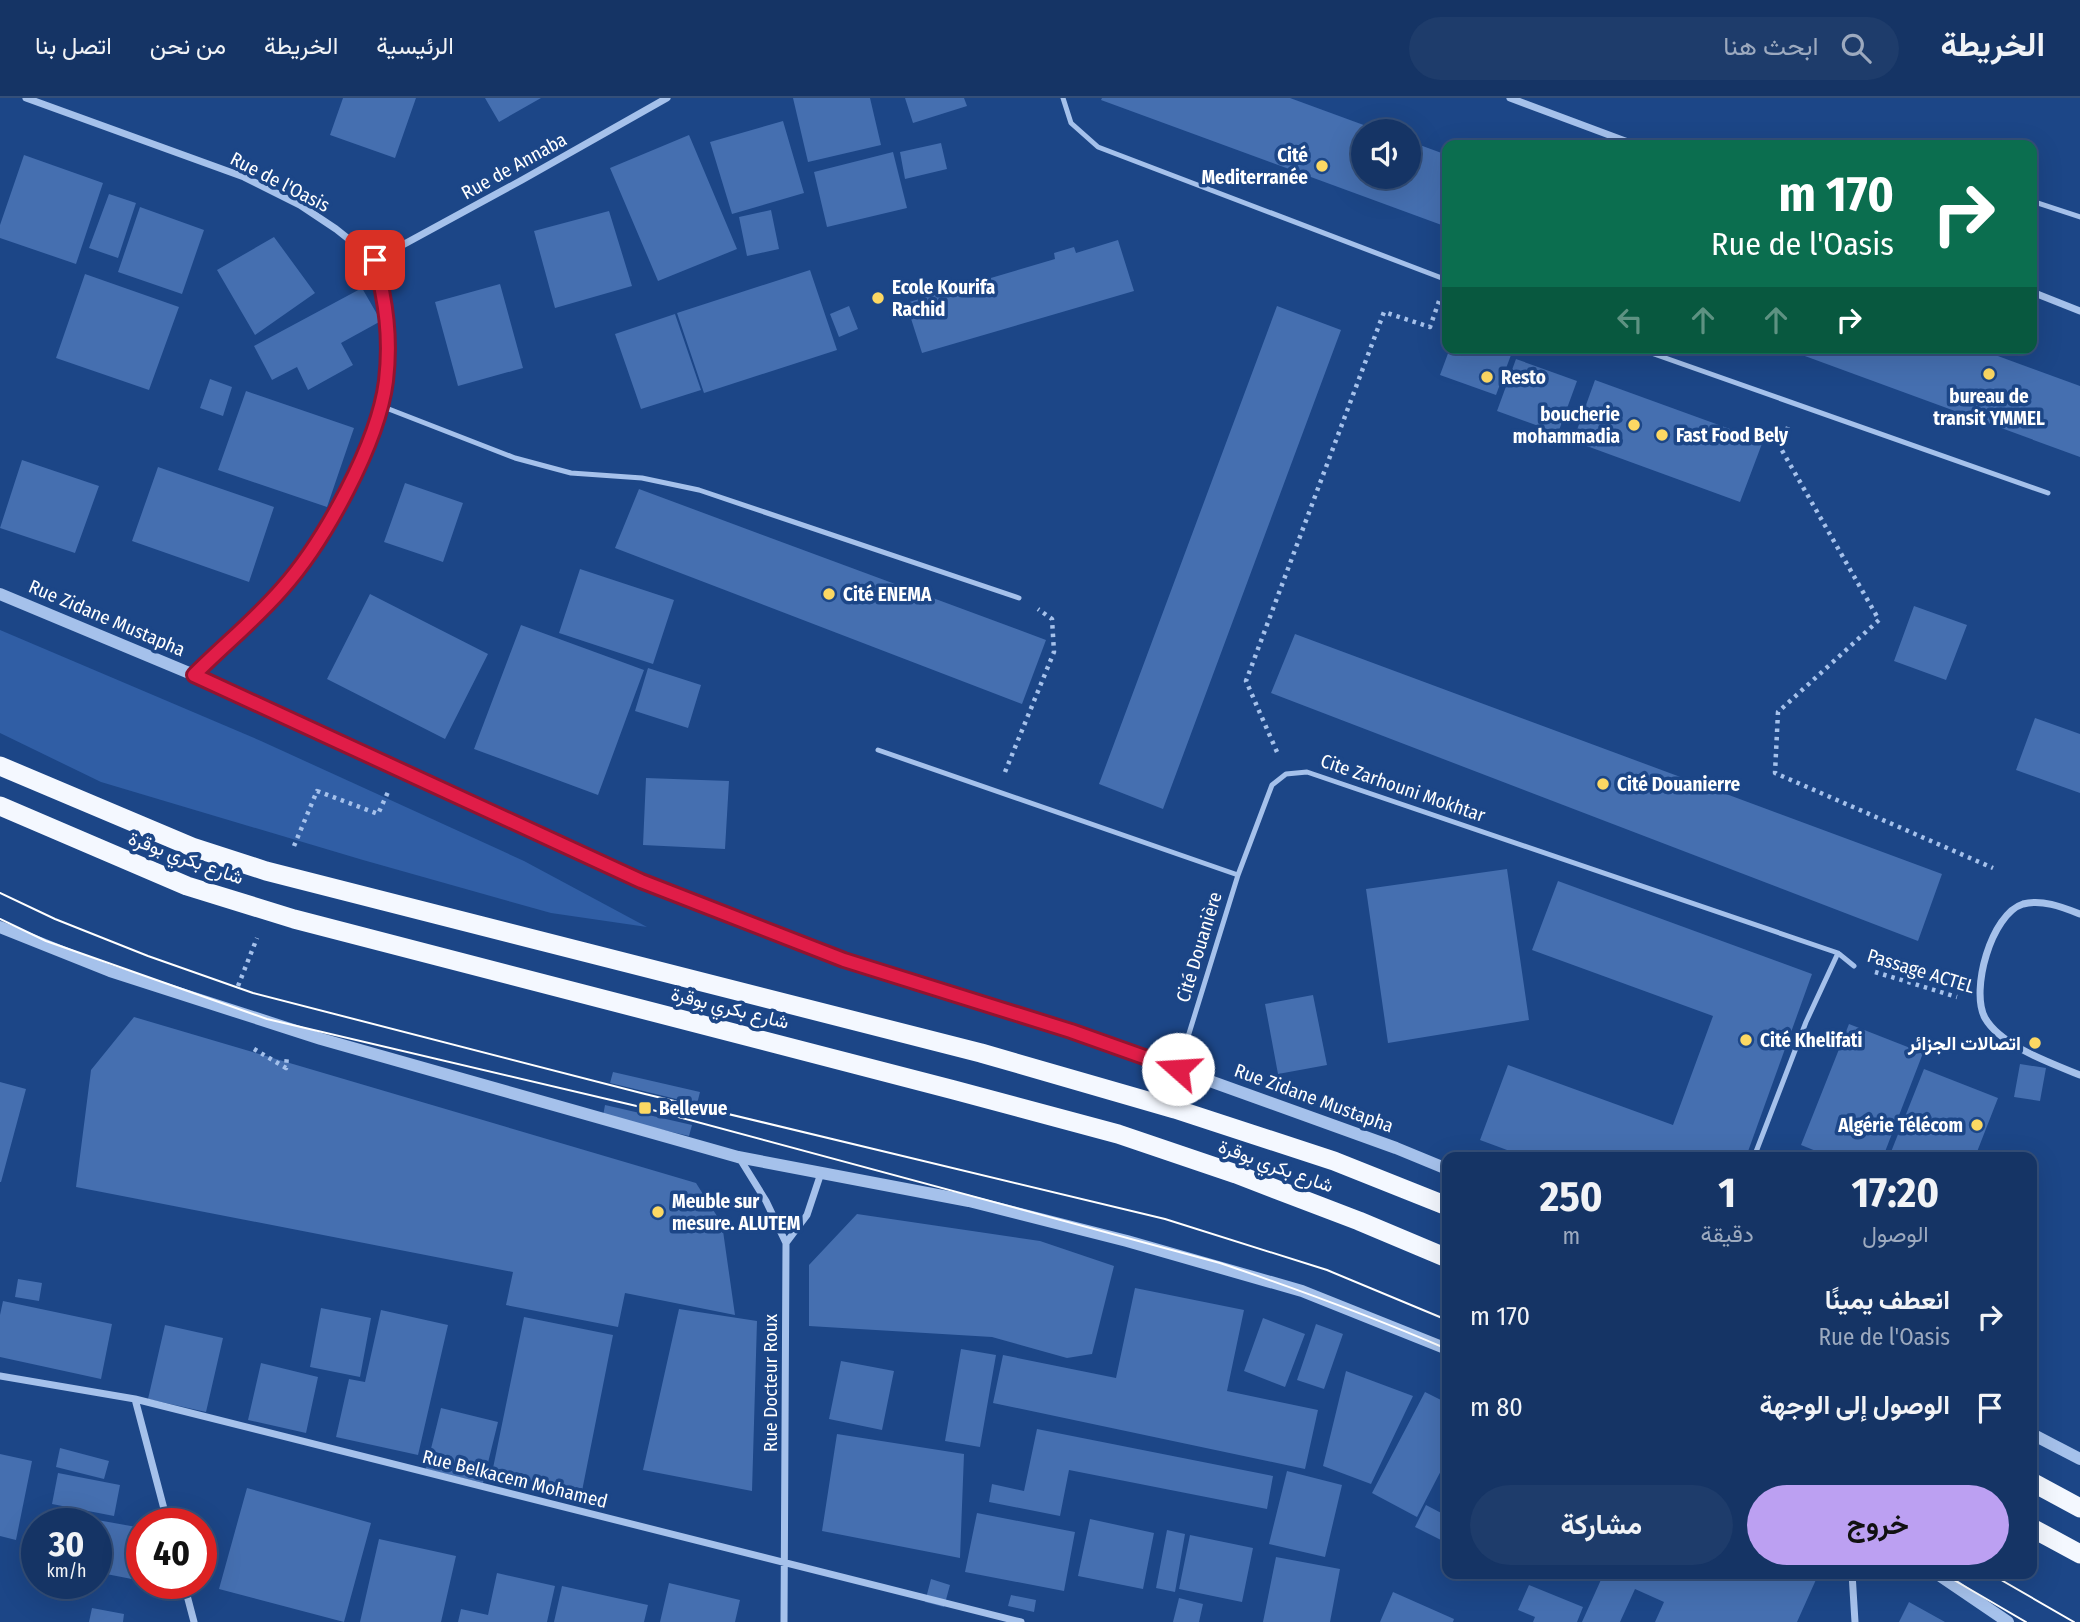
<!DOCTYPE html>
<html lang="ar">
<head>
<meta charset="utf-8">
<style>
	:root { --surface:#153465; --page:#1e3c6b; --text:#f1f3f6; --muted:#9daabf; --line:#344f79; --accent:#bca0f2 }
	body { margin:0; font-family:"Fira Sans Condensed",Vazirmatn,sans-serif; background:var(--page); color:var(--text); direction:rtl; height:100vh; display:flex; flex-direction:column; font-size:26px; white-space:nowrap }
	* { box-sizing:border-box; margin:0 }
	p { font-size:23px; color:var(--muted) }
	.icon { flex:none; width:38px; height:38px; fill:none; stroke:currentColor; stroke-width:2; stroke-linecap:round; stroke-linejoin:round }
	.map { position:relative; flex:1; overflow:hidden; direction:ltr }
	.panel { position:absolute; left:1442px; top:1054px; width:595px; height:427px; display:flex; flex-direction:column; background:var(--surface); border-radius:14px; box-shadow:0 7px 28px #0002,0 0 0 2px var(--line); direction:rtl }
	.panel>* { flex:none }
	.top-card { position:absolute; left:1442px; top:42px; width:595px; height:214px; border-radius:14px; box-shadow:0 7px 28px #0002,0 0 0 2px var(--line); direction:rtl; background:#0b6e4f; color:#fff; overflow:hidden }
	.fabs { position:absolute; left:1351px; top:21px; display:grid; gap:14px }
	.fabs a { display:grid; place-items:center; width:70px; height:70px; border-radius:50%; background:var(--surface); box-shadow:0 7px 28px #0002,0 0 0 2px var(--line); font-size:35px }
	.speed { position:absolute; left:21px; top:1410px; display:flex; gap:14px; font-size:35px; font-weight:700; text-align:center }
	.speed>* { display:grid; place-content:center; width:91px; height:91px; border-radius:50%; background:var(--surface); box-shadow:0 7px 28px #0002,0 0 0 2px var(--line); line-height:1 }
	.speed small { font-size:18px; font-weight:400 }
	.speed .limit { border:10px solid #d22; background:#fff; color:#111 }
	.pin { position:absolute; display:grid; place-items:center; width:60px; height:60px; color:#fff; margin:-30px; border-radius:14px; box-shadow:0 4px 10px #0006 }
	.me { position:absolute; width:77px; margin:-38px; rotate:289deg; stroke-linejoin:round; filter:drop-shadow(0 0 5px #0008) }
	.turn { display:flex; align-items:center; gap:24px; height:147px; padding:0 28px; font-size:32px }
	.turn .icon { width:91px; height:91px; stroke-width:2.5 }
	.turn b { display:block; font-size:49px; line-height:60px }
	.lanes { display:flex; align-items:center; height:66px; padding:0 28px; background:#0003; justify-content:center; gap:35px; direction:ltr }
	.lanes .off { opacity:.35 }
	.eta { display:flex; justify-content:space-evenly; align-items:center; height:119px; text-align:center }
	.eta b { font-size:42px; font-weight:700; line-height:49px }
	.action { display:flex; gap:14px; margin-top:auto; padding:14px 28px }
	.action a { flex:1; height:80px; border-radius:42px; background:var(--accent); color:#111; font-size:28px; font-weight:700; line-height:80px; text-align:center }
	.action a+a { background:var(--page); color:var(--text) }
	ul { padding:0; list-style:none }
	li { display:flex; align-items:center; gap:21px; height:91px; padding:0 28px }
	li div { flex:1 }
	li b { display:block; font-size:26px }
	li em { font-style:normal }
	header { display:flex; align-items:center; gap:42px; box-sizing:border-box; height:98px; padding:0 35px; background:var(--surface); border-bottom:2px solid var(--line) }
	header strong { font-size:33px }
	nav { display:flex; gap:38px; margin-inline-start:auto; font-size:24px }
	.search { width:490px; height:63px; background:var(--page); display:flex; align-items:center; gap:18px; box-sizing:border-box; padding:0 24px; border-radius:38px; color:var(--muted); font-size:26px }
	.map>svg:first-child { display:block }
	.green { fill:#305ea5 }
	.building { fill:#456fb0 }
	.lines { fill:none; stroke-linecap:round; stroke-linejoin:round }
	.path { stroke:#a5c1eb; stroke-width:4.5; stroke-dasharray:3.5 5; stroke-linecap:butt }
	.service { stroke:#a5c1eb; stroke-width:5 }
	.minor { stroke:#a5c1eb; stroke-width:7 }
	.tertiary { stroke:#a5c1eb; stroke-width:12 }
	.trunk { stroke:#f4f8ff; stroke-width:19 }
	.tram { stroke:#fff; stroke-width:2 }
	.route-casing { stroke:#92132f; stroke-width:18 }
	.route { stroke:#e11d48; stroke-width:12 }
	.poi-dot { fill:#fcd863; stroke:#1c4687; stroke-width:2.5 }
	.labels { text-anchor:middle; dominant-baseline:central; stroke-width:7; stroke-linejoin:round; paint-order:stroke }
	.poi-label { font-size:19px; font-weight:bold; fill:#fff; stroke:#1c4687; text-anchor:start }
	.street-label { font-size:19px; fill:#fff; stroke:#1c4687 }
</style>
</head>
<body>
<header>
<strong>الخريطة</strong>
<div class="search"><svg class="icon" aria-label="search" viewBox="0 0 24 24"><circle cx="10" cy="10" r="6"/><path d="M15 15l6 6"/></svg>ابحث هنا</div>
<nav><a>الرئيسية</a><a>الخريطة</a><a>من نحن</a><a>اتصل بنا</a></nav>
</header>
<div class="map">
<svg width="2080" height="1524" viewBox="0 0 2080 1524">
	<rect width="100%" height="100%" fill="#1c4687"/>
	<path class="green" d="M 0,532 L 261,643 L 524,763 L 647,829 L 551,815 L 363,762 L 101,684 L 0,635 Z"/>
	<path class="building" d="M 343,0 L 416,0 L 395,60 L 330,37 Z
		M 485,0 L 541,0 L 499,24 Z
		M 793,0 L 870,0 L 881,47 L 808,64 Z
		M 905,0 L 964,0 L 967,8 L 913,25 Z
		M 1102,0 L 1290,0 L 1380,33 L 1363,33 L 1363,79 L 1409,79 L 1409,43 L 1447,57 L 1447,129 L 1101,2 Z
		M 783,23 L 804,95 L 732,116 L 710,44 Z
		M 689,37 L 737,151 L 658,183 L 610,70 Z
		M 941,45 L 947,71 L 905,81 L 900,54 Z
		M 893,54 L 907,110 L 827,129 L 814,74 Z
		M 24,57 L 103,85 L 76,166 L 0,140 L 0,127 Z
		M 109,96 L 136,105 L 118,160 L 89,150 Z
		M 140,109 L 204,132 L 182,196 L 118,174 Z
		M 771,112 L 779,151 L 747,158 L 739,119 Z
		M 609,113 L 632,188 L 555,210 L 534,133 Z
		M 274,139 L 315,195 L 255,237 L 217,172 Z
		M 1118,142 L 1134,193 L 922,255 L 906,205 L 1055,161 L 1054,155 L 1074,149 L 1076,155 Z
		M 810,172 L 837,252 L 704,295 L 677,215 Z
		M 85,176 L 179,209 L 149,292 L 56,260 Z
		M 500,186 L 523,270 L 458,288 L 435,204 Z
		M 362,190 L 381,223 L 341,245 L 353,267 L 308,292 L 297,269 L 272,282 L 254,248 Z
		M 849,208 L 858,231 L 839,239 L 830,216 Z
		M 1277,208 L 1341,232 L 1163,711 L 1099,686 Z
		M 675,216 L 701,292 L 641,311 L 615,236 Z
		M 1450,250 L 1490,250 L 1511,257 L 1496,297 L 1440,277 Z
		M 1783,250 L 1976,250 L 2080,288 L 2080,359 Z
		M 1516,261 L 1577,283 L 1558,335 L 1497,313 Z
		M 210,281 L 232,289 L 223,318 L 200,310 Z
		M 1595,282 L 1763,343 L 1740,404 L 1573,343 Z
		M 246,293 L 354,330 L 327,409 L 218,372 Z
		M 22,362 L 99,388 L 75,455 L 0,430 Z
		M 158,369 L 274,409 L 249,484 L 132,443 Z
		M 405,385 L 463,405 L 443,464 L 384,444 Z
		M 639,391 L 1046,542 L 1022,606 L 615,450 Z
		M 580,471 L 674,502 L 653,566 L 559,535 Z
		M 370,496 L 488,556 L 445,641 L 327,581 Z
		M 1914,508 L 1967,527 L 1946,582 L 1894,563 Z
		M 521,527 L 644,572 L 598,697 L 474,651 Z
		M 1295,536 L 1942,776 L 1918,843 L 1271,595 Z
		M 648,570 L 701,587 L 688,630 L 635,613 Z
		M 2035,620 L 2080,636 L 2080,695 L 2016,672 Z
		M 646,680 L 729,683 L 725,751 L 643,747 Z
		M 1507,771 L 1529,922 L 1388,945 L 1366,791 Z
		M 1558,783 L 1812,876 L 1746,1059 L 1526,1059 L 1480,1042 L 1508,967 L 1673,1027 L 1713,918 L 1532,852 Z
		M 1313,897 L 1327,967 L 1278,976 L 1265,906 Z
		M 134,919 L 696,1085 L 722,1126 L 735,1217 L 625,1195 L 618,1229 L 506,1207 L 513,1174 L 76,1089 L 91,972 Z
		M 1849,926 L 1923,955 L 1883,1059 L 1831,1059 L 1801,1047 Z
		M 2020,966 L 2046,970 L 2040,1003 L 2014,999 Z
		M 1924,971 L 1998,1000 L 1975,1059 L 1889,1059 Z
		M 613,974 L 700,994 L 697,1006 L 610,985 Z
		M 0,984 L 26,991 L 1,1084 L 0,1084 Z
		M 605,1007 L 692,1027 L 689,1038 L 603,1018 Z
		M 857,1116 L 1040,1143 L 1114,1168 L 1092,1256 L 1067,1260 L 992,1239 L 809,1228 L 809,1167 Z
		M 18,1181 L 42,1185 L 39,1203 L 15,1199 Z
		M 1135,1190 L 1244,1212 L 1227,1293 L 1318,1312 L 1305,1371 L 993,1305 L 1003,1257 L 1116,1280 Z
		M 3,1203 L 112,1226 L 101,1281 L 0,1259 L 0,1217 Z
		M 321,1210 L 371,1220 L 360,1279 L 310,1269 Z
		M 679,1211 L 757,1223 L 752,1393 L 643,1372 Z
		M 381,1212 L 448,1227 L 418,1357 L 336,1339 L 349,1281 L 365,1284 Z
		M 524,1219 L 613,1237 L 582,1393 L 492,1375 Z
		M 1263,1220 L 1305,1236 L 1285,1289 L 1244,1273 Z
		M 1316,1226 L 1343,1236 L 1324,1291 L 1297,1282 Z
		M 165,1227 L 223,1240 L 206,1314 L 148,1301 Z
		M 961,1251 L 996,1257 L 980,1349 L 945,1343 Z
		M 841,1263 L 894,1273 L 882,1332 L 829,1321 Z
		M 261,1265 L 318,1279 L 306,1335 L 248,1322 Z
		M 1346,1273 L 1413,1298 L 1371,1386 L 1323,1368 Z
		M 1425,1294 L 1447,1305 L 1447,1361 L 1417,1419 L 1372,1395 Z
		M 441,1310 L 498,1324 L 483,1385 L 426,1371 Z
		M 1037,1331 L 1273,1378 L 1267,1411 L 1069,1372 L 1060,1418 L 989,1404 L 992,1386 L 1024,1393 Z
		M 837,1336 L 964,1356 L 960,1460 L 822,1433 Z
		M 60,1350 L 109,1363 L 104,1381 L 56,1369 Z
		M 0,1356 L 32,1363 L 16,1442 L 0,1438 Z
		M 1287,1373 L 1342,1387 L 1325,1459 L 1269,1446 Z
		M 58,1375 L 120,1387 L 114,1418 L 52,1406 Z
		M 247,1390 L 371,1425 L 344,1524 L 219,1491 Z
		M 1426,1407 L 1447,1418 L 1447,1445 L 1415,1429 Z
		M 977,1415 L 1075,1434 L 1064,1493 L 965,1474 Z
		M 75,1418 L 142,1430 L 142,1483 L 96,1474 L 96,1426 L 74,1426 Z
		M 1090,1421 L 1154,1435 L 1143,1491 L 1078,1478 Z
		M 1167,1432 L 1185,1436 L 1175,1494 L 1156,1490 Z
		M 1190,1437 L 1253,1450 L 1242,1504 L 1179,1491 Z
		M 379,1441 L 456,1458 L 441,1524 L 360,1524 Z
		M 1276,1459 L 1340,1471 L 1330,1524 L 1263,1524 Z
		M 497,1475 L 555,1488 L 547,1524 L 458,1524 L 461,1511 L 488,1517 Z
		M 1604,1475 L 1819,1475 L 1797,1524 L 1655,1524 L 1664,1504 L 1635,1491 L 1620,1524 L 1582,1524 Z
		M 931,1481 L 950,1487 L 944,1509 L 925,1504 Z
		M 669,1485 L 740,1502 L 735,1524 L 660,1524 Z
		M 1529,1487 L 1583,1509 L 1577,1524 L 1533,1524 L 1535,1519 L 1518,1512 Z
		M 562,1488 L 648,1507 L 644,1524 L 554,1524 Z
		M 1393,1494 L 1454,1521 L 1453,1524 L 1380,1524 Z
		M 1011,1497 L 1036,1502 L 1034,1514 L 1008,1508 Z
		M 1179,1500 L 1203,1506 L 1199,1524 L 1173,1524 Z
		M 1909,1504 L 1945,1524 L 1899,1524 Z
		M 92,1510 L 124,1516 L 123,1524 L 89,1524 Z"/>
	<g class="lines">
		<path class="path" d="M 1788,329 L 1780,349 L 1879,522 L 1778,614 L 1775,675 L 1993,770
			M 1277,654 L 1246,583 L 1384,214 L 1430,229 L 1439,203
			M 1005,674 L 1054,554 L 1052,521 L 1038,511
			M 294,748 L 317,693 L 378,716 L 388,694
			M 1875,874 L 1957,899
			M 238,888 L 257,840
			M 254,951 L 286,970 L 287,957"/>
		<path class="service" d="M 1063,0 L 1071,25 L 1098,49 L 1447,182
			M 2032,103 L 2080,119
			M 1637,250 L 2048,395
			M 381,308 L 515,360 L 571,375 L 642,380 L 699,392 L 1019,500
			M 878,652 L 1238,777 L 1272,687 L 1286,676 L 1307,674 L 1838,855 L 1854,868
			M 1178,971 L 1238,777
			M 1754,1059 L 1806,924 L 1838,855"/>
		<path class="minor" d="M 26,0 L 244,79 L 300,107 L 336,131 L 375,162 L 386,201 L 388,242 L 385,283 L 381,308 L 352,382 L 331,424 L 282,491 L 194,577
			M 1510,0 L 1636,47
			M 375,162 L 522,82 L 667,0
			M 2032,194 L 2080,213
			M 2080,816 C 2062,809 2042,801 2023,806 C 1991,816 1970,893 1985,920 C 2001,948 2051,965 2080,977
			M 740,1061 L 766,1103 L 786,1145 L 784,1524
			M 786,1145 L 807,1117 L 821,1075
			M 0,1278 L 135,1301 L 1021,1524
			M 135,1301 L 168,1426
			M 1852,1475 L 1855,1524
			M 184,1486 L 194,1524"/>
		<path class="tertiary" d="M 0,496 L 194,577 L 641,783 L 844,862 L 1071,933 L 1396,1050 L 1447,1071
			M 0,829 L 110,873 L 321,941 L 738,1059 L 969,1103 L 1127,1143 L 1302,1193 L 1447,1251
			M 2032,1336 L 2080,1361
			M 1936,1475 L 2008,1524"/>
		<path class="trunk" d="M 0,668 L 192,749 L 266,773 L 981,955 L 1175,1011 L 1334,1063 L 1447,1108
			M 0,708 L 187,788 L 294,821 L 954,992 L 1118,1036 L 1236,1076 L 1359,1123 L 1447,1160
			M 2032,1384 L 2080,1410
			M 2032,1430 L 2080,1456"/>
		<path class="tram" d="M 0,795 L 55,821 L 148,858 L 253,895 L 645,996 L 1165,1121 L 1327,1172 L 1447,1222
			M 0,821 L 46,843 L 267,921 L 645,1010 L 1220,1165 C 1297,1191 1373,1219 1447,1251
			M 1942,1475 L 2026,1524
			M 1989,1475 L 2074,1524"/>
	</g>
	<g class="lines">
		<defs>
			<path id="route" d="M 375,162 C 386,204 391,240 386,283 C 378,346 324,444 282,491 C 255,522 223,548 194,577 L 641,783 L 844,862 L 1071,933 L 1178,971"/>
		</defs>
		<use href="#route" class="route-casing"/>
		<use href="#route" class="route"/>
	</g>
	<g class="poi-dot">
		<circle cx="1322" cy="68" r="7"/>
		<circle cx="878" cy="200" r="7"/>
		<circle cx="1989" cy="276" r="7"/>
		<circle cx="1487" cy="279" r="7"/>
		<circle cx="1634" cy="327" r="7"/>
		<circle cx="1662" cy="337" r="7"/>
		<circle cx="829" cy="496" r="7"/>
		<circle cx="1603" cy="686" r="7"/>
		<circle cx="1746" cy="942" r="7"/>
		<circle cx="2035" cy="945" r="7"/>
		<rect x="638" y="1003" width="14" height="14" rx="3.5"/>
		<circle cx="1977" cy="1027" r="7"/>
		<circle cx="658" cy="1114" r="7"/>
	</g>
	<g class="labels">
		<g class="poi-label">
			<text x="1308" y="57" text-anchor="end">Cité<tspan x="1308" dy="22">Mediterranée</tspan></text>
			<text x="892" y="189">Ecole Kourifa<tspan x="892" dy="22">Rachid</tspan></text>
			<text x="1501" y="279">Resto</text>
			<text x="1989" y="298" text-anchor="middle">bureau de<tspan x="1989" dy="22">transit YMMEL</tspan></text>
			<text x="1620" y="316" text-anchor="end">boucherie<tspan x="1620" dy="22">mohammadia</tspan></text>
			<text x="1676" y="337">Fast Food Bely</text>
			<text x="843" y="496">Cité ENEMA</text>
			<text x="1617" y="686">Cité Douanierre</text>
			<text x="1760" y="942">Cité Khelifati</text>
			<text x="2021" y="945" text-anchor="end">اتصالات الجزائر</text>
			<text x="659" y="1010">Bellevue</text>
			<text x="1963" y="1027" text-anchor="end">Algérie Télécom</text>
			<text x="672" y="1103">Meuble sur<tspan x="672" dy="22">mesure. ALUTEM</tspan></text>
		</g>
		<g class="street-label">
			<text transform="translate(514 68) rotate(-29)">Rue de Annaba</text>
			<text transform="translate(280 84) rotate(27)">Rue de l'Oasis</text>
			<text transform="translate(107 520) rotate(23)">Rue Zidane Mustapha</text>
			<text transform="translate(1403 690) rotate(19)">Cite Zarhouni Mokhtar</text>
			<text transform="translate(186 760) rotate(20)">شارع بكري بوقرة</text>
			<text transform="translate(1199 849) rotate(-73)">Cité Douanière</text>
			<text transform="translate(1921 873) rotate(17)">Passage ACTEL</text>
			<text transform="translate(730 910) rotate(14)">شارع بكري بوقرة</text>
			<text transform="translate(1314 1000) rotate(20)">Rue Zidane Mustapha</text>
			<text transform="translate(1276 1068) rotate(20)">شارع بكري بوقرة</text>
			<text transform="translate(770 1285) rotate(-90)">Rue Docteur Roux</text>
			<text transform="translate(515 1381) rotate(14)">Rue Belkacem Mohamed</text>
		</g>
	</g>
</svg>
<div class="fabs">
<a><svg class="icon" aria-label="sound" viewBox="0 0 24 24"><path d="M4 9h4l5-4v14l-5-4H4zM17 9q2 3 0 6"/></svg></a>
</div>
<div class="speed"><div>30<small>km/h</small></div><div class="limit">40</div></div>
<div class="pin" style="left:375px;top:162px;background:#d93025"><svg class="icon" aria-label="arrive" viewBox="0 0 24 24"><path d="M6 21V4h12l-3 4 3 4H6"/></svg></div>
<svg class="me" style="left:1178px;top:971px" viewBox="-20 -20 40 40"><circle r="19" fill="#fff"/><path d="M0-13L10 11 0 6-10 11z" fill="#e11d48"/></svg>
<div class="top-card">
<div class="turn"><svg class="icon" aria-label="right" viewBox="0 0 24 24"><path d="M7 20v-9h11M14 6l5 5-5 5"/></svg><div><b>170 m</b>Rue de l'Oasis</div></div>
<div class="lanes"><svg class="icon off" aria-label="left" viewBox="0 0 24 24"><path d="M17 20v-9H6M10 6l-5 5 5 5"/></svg><svg class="icon off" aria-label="ahead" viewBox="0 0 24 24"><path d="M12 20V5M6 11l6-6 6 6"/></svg><svg class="icon off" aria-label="ahead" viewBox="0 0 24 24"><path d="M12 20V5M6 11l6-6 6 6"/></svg><svg class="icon" aria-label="right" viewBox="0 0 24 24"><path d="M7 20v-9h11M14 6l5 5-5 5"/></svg></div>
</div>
<section class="panel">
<div class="eta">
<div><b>17:20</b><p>الوصول</p></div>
<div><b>1</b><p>دقيقة</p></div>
<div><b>250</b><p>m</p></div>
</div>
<ul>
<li><svg class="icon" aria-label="right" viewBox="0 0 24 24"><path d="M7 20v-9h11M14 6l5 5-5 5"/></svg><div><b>انعطف يمينًا</b><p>Rue de l'Oasis</p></div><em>170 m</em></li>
<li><svg class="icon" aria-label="arrive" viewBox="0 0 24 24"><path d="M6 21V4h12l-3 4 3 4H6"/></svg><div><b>الوصول إلى الوجهة</b></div><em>80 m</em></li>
</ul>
<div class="action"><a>خروج</a><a>مشاركة</a></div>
</section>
</div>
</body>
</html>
